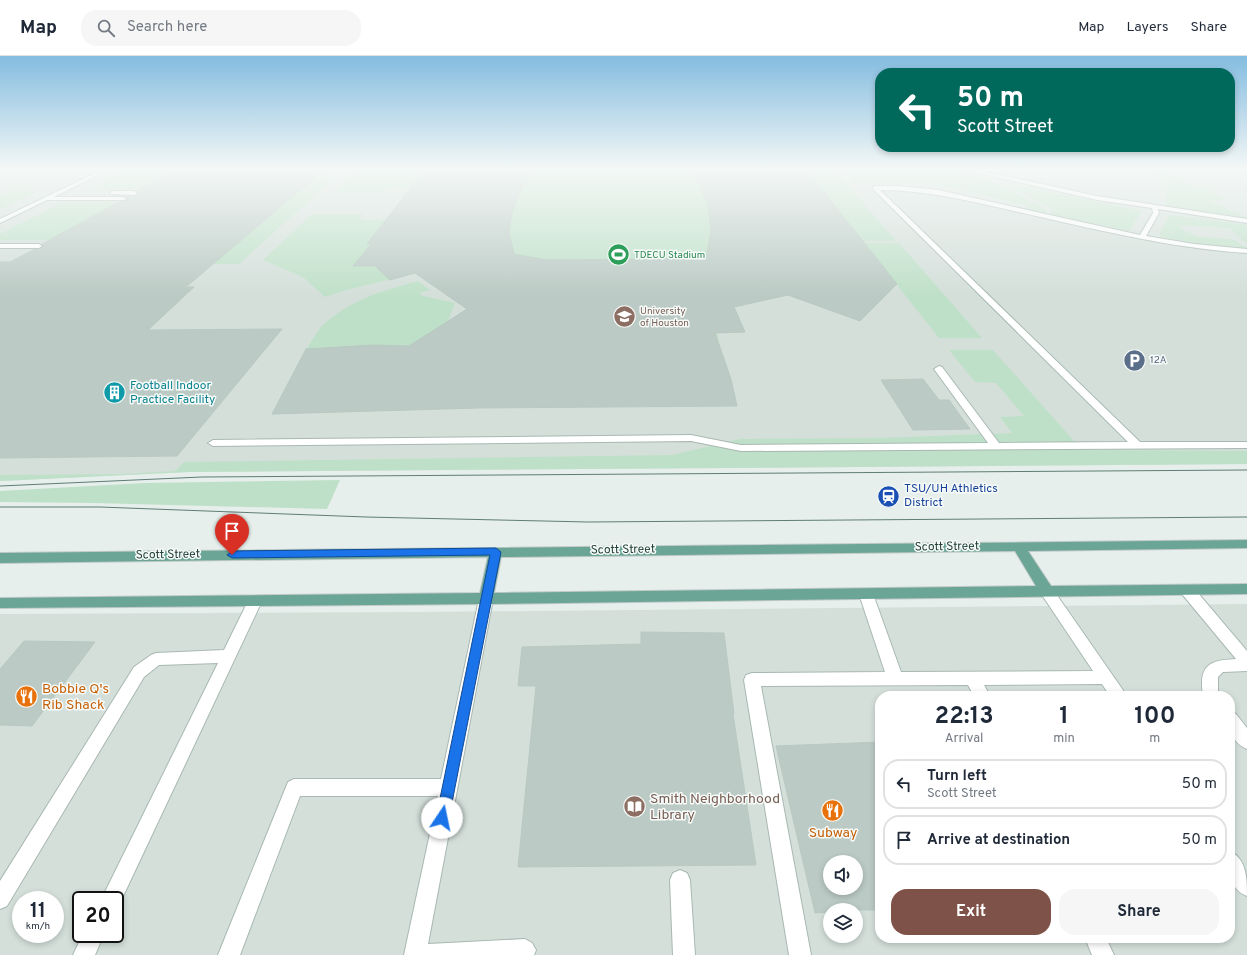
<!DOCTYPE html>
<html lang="en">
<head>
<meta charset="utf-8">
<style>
	:root { --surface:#fff; --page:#f6f6f7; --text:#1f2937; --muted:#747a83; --line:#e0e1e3; --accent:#7f5249 }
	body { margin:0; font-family:Overpass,sans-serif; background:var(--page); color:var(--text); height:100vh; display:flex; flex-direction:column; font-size:15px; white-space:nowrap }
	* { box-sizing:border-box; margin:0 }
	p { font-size:13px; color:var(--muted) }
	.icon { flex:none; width:22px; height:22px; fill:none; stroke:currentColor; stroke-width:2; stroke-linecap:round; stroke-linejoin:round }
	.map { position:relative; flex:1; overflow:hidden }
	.drawer { position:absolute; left:875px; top:635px; width:360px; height:252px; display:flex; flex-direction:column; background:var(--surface); border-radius:16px; box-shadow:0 2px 6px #0003 }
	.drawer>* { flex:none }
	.hud { position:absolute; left:875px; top:12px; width:360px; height:84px; border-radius:16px; box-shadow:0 2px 6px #0003; background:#00695c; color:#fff; overflow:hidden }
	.controls { position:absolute; left:823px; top:799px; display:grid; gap:8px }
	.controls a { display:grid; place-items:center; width:40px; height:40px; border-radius:50%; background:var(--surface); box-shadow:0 2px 6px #0003; font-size:20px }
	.speed { position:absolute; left:12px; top:835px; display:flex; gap:8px; font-size:20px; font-weight:700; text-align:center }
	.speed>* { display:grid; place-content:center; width:52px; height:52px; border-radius:50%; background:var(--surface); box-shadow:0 2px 6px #0003; line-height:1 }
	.speed small { font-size:10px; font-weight:400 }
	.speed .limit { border:2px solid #111; border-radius:6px; background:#fff; color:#111 }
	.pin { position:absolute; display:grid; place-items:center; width:34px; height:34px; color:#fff; margin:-41px -17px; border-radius:50% 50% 50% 0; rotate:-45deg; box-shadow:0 0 4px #0007 }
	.pin .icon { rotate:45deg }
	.me { position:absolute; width:44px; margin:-22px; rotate:11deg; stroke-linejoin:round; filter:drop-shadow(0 0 3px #0008) }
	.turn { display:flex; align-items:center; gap:14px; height:84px; padding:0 16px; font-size:18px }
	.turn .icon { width:52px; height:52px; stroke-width:2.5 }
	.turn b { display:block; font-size:28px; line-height:34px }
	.eta { display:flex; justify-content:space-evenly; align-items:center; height:68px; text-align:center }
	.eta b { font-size:24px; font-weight:700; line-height:28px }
	.button { display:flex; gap:8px; margin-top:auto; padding:8px 16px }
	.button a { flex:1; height:46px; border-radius:16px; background:var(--accent); color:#fff; font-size:16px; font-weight:700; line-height:46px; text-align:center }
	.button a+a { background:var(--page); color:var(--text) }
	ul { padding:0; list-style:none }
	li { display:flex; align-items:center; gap:12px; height:50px; margin:0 8px 6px; padding:0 8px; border:2px solid var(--line); border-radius:16px }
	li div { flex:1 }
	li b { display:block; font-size:15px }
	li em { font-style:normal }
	header { display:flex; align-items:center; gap:24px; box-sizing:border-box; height:56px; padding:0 20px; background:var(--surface); border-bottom:1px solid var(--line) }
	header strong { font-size:19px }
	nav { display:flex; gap:22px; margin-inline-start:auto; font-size:14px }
	.search { width:280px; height:36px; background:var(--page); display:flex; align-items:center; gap:10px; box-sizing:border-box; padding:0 14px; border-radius:16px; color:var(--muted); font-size:15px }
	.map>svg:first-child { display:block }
	.built { fill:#d4dfda; fill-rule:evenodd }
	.green { fill:#bfe0c8 }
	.building { fill:#bbcac4; stroke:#b8c9c2; fill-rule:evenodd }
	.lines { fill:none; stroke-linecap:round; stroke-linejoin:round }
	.minor-casing { stroke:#a8b8b2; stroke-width:2 }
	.major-casing { stroke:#c2cac8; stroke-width:2 }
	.minor { fill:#fff; fill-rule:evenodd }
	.major { fill:#6aa596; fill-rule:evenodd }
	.tram { stroke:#5f7d75; stroke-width:1 }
	.route { fill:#1a73e8; stroke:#114b97 }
	.labels { text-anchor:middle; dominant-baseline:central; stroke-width:3; stroke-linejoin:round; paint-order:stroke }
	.far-leisure-label { font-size:10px; fill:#27864d; stroke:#f7fbf9; text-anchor:start }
	.far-education-label { font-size:10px; fill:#785e54; stroke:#f7fbf9; text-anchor:start }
	.far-service-label { font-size:10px; fill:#4e5e75; stroke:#f7fbf9; text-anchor:start }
	.culture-label { font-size:12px; fill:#0d838f; stroke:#f7fbf9; text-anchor:start }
	.transit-label { font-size:12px; fill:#164399; stroke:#f7fbf9; text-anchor:start }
	.street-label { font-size:12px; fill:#24423a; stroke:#f7fbf9 }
	.near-food-label { font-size:14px; fill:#c56008; stroke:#f7fbf9; text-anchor:start }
	.near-education-label { font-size:14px; fill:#785e54; stroke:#f7fbf9; text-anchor:start }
</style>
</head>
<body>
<header>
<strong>Map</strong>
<div class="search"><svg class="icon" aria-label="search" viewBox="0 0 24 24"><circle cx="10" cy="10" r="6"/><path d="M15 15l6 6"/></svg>Search here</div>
<nav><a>Map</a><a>Layers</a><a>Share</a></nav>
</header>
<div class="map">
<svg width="1247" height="899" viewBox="0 0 1247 899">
	<rect width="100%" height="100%" fill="#e6efeb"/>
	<path class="built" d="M 0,114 L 1247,114 L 1247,408 L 189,416 L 0,425 Z
		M 1247,548 L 1247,899 L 0,899 L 0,558 L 419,556 ZM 880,640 L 1230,640 L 1230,882 L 880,882 ZM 830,806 L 856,806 L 856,832 L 830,832 ZM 21,844 L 55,844 L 55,878 L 21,878 ZM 81,844 L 115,844 L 115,878 L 81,878 ZM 830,854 L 856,854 L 856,880 L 830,880 Z"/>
	<path class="green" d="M 128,114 L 167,114 L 161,118 L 168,118 L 141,133 L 92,134 L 93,133 L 90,133 Z
		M 357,114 L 804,114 L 806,116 L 836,116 L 896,185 L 863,185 L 865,187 L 899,187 L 982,282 L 939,282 L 897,229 L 769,232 L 729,241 L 742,249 L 720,255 L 743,270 L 745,276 L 717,277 L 719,288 L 534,291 L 373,289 L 305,295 C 311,287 316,276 323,269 C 350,244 384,234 418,225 L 430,234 L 419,237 L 423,240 L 455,247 L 448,265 L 483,243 L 439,234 L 416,217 L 342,235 L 325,241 L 303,221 L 263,204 L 312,158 L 364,158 L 359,164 L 385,164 L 395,153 L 411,142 L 402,142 L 409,132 L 387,132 L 384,136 L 335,136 Z
		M 842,114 L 950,114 L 997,127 L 1047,154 L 1045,157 L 1023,153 L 1030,150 L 950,131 L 923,128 L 854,128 Z
		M 1152,114 C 1167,114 1177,125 1191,129 C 1200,131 1209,128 1219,132 L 1202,132 L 1226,143 L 1209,145 L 1243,160 L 1247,160 L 1247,162 L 1166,150 L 1167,127 L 1165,124 Z
		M 315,122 L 334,122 L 239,208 L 213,208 Z
		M 1008,130 L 1024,131 L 1142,155 L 1129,175 L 1050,158 L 1053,154 Z
		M 11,135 L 35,135 L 36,136 L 0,153 L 0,140 Z
		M 63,146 L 118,146 L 50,184 L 0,184 L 0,178 Z
		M 1170,159 L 1247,169 L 1247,188 L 1230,172 L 1178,169 L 1186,176 L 1191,177 L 1195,180 L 1235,184 L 1241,189 L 1247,191 L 1247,193 L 1201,189 L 1162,181 L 1159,178 Z
		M 949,294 L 993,294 L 1082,394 L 1247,395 L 1247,408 L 189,416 L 0,425 L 0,419 L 124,418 L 175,415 L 184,406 L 672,399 L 740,383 L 880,382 L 1012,377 L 1000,361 L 1024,360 L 996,327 L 975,326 Z
		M 340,424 L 327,453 L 94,447 L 0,446 L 0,435 L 145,427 Z"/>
	<path class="building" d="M 175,114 L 324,114 L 186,231 L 194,231 L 148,274 L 282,273 L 177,400 L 0,402 L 0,206 L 10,206 L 33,194 L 40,193 L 43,190 L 42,188 L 119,146 L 126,145 L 127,143 L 126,141 L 128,140 L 135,140 L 138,137 L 137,135 Z
		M 427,114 L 534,114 L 519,137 L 512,157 L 509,177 L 514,198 L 547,204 L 662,203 L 707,198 L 711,174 L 708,148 L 691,114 L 804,114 L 808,116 L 897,228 L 860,265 L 788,239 L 734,251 L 745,276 L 715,277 L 731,323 L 737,350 L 478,352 L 272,358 L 306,293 L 373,289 L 409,290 L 467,253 L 415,217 L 390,224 L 375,210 L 353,210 L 371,188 L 367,188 L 403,142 L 402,142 L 422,117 Z
		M 923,323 L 939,344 L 949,344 L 970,373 L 913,374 L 881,324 Z
		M 641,576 L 724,577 L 734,658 L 733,658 L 756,809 L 518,811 L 536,630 L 518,630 L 522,591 L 641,588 Z
		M 24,585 L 95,586 L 32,670 L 0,669 L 0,613 Z
		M 880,686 L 880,854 L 830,854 L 830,856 L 815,857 L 776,690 ZM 830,806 L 856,806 L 856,832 L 830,832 Z"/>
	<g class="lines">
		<defs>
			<path id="minor" d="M 102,114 L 108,114 L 54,141 L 123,141 L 126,143 L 125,144 L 47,144 L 0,167 L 0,163 Z
				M 966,114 L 976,114 L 1097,140 L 1247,163 L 1247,167 L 1158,153 L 1159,157 L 1146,180 L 1194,188 L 1247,193 L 1247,197 C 1168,192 1091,172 1014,155 C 970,145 926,134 880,134 L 1140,386 L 1247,386 L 1247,392 L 741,395 L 691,385 L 213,390 L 208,387 L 213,384 L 691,379 L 741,389 L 988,387 L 934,313 L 939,310 L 942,311 L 999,387 L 1128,386 L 872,132 L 875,130 L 900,130 L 938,134 L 1140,179 L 1153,157 L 1152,152 L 1097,144 Z
				M 113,135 L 134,135 L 137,137 L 134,139 L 111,138 L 110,137 Z
				M 0,188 L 39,188 L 42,190 L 39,192 L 0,192 Z
				M 1187,529 L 1192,530 L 1247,595 L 1247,615 L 1223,616 L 1218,621 L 1218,636 L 1220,640 L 1204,640 C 1202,636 1202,632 1202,627 C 1202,605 1218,604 1236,603 L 1182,538 L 1180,534 L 1182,530 Z
				M 1047,531 L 1052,532 L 1127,640 L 1110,640 L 1102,628 L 984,629 L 990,640 L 974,640 L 968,629 L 761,630 L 811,899 L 789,899 L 744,624 L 746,619 L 752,617 L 885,616 L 859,538 L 861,534 L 866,533 L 871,534 L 873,538 L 901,616 L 1093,615 L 1040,536 L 1042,532 Z
				M 486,538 L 491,539 L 493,543 L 428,888 L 525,883 L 532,887 L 536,894 L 534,899 L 404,899 L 438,740 L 300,740 L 240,899 L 218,899 L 288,726 L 294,723 L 441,723 L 479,543 L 481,539 Z
				M 255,540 L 260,541 L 262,545 L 118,851 L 115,852 L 115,844 L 101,844 L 218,607 L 159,609 L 144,621 L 7,850 L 0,853 L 0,825 L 134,611 L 151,599 L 156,597 L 224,594 L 250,541 Z
				M 1230,656 L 1236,658 L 1247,672 L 1247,693 C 1230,686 1230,671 1230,656 Z
				M 1230,795 C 1247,804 1247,822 1247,840 C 1227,832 1230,813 1230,795 Z
				M 680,814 L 687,817 L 690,824 L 695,899 L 673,899 L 670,824 L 673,817 Z
				M 83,878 L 104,878 L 95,899 L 73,899 Z
				M 1085,882 L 1106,882 L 1114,899 L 1092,899 Z"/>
			<path id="major" d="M 1247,484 L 1247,492 L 1028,495 L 1051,530 L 1247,528 L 1247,538 L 486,548 L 0,552 L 0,542 L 480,537 L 488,501 L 0,507 L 0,497 ZM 1015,495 L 1036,530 L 494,537 L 501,501 Z"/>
		</defs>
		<use href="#minor" class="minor-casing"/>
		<use href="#major" class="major-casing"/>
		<use href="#minor" class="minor"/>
		<use href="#major" class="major"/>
		<path class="tram" d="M 0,430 L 202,421 L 1247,414
			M 0,451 L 100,451 L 366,461 L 588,466 L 1247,461"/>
	</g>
	<linearGradient id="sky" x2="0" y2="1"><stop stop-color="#84bce0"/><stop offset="0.47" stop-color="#f4f8f6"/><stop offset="1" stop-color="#f4f8f6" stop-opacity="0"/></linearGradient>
	<rect width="1247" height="240" fill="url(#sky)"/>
	<path class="route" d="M 496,492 L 501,496 L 449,762 L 447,767 L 442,769 L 438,767 L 436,762 L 490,499 L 232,502 L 227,499 L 232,495 Z"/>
	<defs>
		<symbol id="stadium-disc" viewBox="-11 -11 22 22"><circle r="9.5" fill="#2e9e5b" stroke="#f7fbf9"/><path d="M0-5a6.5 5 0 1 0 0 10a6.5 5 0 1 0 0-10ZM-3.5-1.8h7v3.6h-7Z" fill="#fff"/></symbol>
		<symbol id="university-disc" viewBox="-11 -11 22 22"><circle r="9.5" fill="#8d6e63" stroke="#f7fbf9"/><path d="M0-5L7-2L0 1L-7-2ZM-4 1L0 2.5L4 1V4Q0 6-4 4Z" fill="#fff"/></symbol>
		<symbol id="parking-disc" viewBox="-11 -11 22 22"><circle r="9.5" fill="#5c6f8a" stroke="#f7fbf9"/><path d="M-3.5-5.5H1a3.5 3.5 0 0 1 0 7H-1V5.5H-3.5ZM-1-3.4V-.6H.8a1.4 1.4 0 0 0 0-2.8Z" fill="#fff"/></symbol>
		<symbol id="building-disc" viewBox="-11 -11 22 22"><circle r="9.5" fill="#0f9aa8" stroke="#f7fbf9"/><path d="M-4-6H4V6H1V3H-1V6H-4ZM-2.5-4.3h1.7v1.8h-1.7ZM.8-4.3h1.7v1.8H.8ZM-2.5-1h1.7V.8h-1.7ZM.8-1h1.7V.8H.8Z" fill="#fff"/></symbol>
		<symbol id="station-disc" viewBox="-11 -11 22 22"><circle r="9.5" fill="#1a4fb4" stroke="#f7fbf9"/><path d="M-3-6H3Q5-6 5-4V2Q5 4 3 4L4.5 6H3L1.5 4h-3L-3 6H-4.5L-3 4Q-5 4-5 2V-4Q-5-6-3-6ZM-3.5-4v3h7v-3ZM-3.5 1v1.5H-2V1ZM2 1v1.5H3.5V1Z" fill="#fff"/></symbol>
		<symbol id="restaurant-disc" viewBox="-11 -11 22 22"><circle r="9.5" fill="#e8710a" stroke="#f7fbf9"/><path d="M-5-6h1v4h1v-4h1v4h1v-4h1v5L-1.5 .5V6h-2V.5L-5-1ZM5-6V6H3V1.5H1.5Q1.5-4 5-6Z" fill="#fff"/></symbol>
		<symbol id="library-disc" viewBox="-11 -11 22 22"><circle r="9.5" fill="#8d6e63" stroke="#f7fbf9"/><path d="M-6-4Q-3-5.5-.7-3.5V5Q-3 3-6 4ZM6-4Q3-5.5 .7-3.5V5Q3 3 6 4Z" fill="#fff"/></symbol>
	</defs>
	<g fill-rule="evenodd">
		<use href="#stadium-disc" x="606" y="186" width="25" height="25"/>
		<use href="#university-disc" x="612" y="248" width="25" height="25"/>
		<use href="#parking-disc" x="1122" y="292" width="25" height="25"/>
		<use href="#building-disc" x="102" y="324" width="25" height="25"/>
		<use href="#station-disc" x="876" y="428" width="25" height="25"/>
		<use href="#restaurant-disc" x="14" y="628" width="25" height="25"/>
		<use href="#library-disc" x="622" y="738" width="25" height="25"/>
		<use href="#restaurant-disc" x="820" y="742" width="25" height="25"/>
	</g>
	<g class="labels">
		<g class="far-leisure-label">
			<text x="634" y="199">TDECU Stadium</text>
		</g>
		<g class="far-education-label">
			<text x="640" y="255">University<tspan x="640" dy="12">of Houston</tspan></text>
		</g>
		<g class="far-service-label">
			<text x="1150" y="304">12A</text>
		</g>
		<g class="culture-label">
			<text x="130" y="330">Football Indoor<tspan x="130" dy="14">Practice Facility</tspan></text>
		</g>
		<g class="transit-label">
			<text x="904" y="433">TSU/UH Athletics<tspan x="904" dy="14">District</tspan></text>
		</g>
		<g class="street-label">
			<text transform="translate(947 491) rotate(-1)">Scott Street</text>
			<text transform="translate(623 494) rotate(-1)">Scott Street</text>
			<text transform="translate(168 499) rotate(-1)">Scott Street</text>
		</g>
		<g class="near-food-label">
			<text x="42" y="633">Bobbie Q's<tspan x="42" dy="16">Rib Shack</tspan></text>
			<text x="833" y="777" text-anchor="middle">Subway</text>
		</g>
		<g class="near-education-label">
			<text x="650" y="743">Smith Neighborhood<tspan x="650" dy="16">Library</tspan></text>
		</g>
	</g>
</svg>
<div class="controls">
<a><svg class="icon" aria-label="sound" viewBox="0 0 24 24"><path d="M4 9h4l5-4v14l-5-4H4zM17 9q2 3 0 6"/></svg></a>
<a><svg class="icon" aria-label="layers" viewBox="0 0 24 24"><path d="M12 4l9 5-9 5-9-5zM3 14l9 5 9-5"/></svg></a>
</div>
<div class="speed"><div>11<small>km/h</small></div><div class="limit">20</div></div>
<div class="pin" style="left:232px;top:499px;background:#d93025"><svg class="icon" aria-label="arrive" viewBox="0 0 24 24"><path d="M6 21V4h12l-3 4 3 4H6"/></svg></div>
<svg class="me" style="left:442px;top:762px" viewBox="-20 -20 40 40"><circle r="19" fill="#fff"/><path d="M0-13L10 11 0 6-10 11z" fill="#1a73e8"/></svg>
<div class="hud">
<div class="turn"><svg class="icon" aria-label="left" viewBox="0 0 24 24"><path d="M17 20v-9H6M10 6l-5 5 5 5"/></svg><div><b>50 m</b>Scott Street</div></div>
</div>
<section class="drawer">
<div class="eta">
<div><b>22:13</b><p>Arrival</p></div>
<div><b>1</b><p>min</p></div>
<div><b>100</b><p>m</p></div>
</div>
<ul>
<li><svg class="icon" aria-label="left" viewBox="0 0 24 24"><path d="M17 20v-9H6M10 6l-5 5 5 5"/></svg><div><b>Turn left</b><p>Scott Street</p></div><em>50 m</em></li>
<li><svg class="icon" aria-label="arrive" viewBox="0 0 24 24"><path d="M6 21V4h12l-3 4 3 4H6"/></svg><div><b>Arrive at destination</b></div><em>50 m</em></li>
</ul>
<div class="button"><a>Exit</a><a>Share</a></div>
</section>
</div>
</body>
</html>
